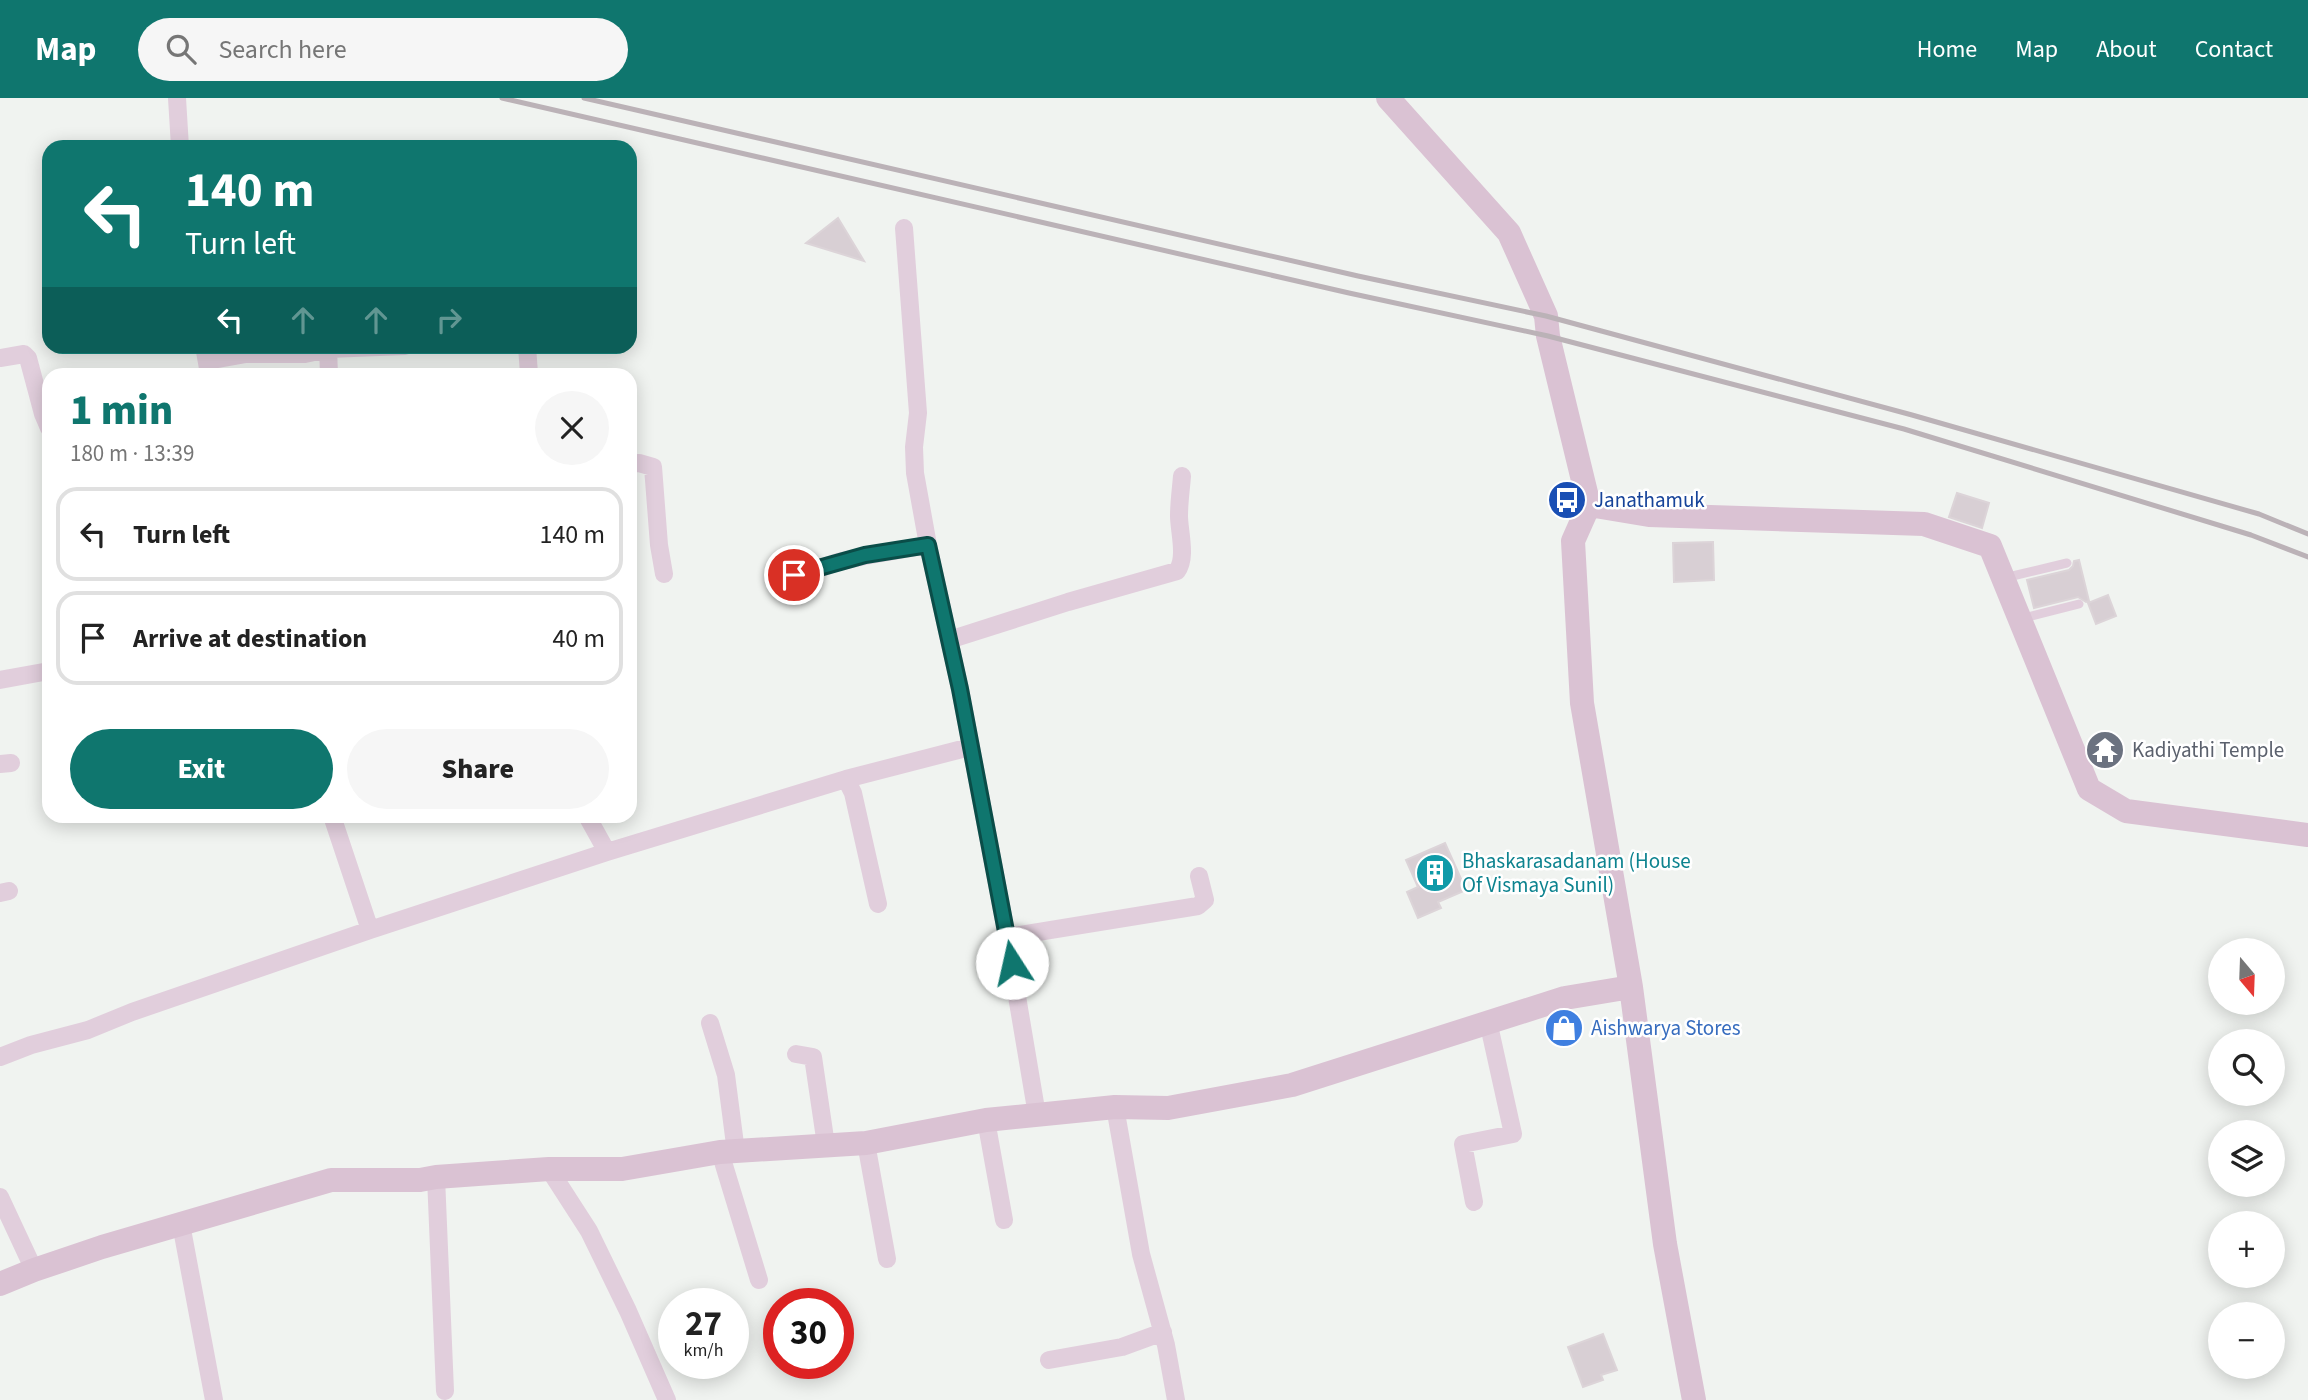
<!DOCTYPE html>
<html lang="en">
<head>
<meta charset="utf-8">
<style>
	:root { --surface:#fff; --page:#f6f6f6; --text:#222; --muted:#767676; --line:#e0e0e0; --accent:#0f766e }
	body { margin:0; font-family:"Source Sans 3",sans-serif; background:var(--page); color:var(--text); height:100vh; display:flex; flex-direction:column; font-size:26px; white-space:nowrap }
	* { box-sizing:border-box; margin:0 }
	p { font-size:23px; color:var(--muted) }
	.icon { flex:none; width:38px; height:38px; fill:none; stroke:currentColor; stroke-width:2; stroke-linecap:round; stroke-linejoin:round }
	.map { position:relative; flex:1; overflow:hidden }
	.details { position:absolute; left:42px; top:270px; width:595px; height:455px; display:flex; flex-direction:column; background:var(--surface); border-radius:21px; box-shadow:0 4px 18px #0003 }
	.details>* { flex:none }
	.top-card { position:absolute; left:42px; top:42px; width:595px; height:214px; border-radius:21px; box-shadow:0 4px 18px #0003; background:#0f766e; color:#fff; overflow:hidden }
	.needle { width:46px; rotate:161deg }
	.tools { position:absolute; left:2208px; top:840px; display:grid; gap:14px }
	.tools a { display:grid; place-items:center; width:77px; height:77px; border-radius:50%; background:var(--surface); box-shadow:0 4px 18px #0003; font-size:35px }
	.speed { position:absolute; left:658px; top:1190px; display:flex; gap:14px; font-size:35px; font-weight:700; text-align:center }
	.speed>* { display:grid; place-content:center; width:91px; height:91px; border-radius:50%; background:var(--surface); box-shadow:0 4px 18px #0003; line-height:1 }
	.speed small { font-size:18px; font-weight:400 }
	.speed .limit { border:10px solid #d22; background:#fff; color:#111 }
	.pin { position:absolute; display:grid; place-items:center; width:60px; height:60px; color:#fff; margin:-30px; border:4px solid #fff; border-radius:50%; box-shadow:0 2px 7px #0007 }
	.me { position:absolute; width:77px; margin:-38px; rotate:350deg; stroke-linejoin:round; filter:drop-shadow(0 0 5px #0008) }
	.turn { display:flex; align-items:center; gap:24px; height:147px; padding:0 28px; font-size:32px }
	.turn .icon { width:91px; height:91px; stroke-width:2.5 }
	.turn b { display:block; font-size:49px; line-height:60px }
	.lanes { display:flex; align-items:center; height:66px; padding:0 28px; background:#0003; justify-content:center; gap:35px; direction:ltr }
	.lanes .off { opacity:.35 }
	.round { display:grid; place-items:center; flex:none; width:74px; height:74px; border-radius:37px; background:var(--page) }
	.overview { display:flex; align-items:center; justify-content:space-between; height:119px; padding:0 28px }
	h1 { font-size:42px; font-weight:800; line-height:52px; color:var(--accent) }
	.cta { display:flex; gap:14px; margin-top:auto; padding:14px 28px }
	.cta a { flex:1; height:80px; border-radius:42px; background:var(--accent); color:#fff; font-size:28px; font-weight:800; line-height:80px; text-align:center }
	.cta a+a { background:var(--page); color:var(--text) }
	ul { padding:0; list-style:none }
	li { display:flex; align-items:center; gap:21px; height:94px; margin:0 14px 10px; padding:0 14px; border:4px solid var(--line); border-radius:21px }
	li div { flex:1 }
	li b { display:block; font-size:26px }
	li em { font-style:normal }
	header { display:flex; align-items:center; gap:42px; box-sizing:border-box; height:98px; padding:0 35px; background:var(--accent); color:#fff }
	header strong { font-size:33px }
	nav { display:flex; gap:38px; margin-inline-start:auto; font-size:24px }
	.search { width:490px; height:63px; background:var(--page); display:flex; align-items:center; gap:18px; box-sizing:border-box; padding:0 24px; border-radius:38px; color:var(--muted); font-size:26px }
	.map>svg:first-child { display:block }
	.building { fill:#d8cfd4; stroke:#dcd4d8; stroke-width:2 }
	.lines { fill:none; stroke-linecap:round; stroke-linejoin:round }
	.service { stroke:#e1cedc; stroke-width:9 }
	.minor { stroke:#e1cedc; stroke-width:18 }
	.secondary { stroke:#dac2d3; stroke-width:24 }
	.rail { stroke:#bbb2b7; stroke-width:5 }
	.route-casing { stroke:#0a4d48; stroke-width:18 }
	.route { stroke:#0f766e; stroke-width:12 }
	.labels { text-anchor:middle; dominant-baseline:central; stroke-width:5; stroke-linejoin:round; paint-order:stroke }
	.transit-label { font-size:21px; fill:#164399; stroke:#fff; text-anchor:start }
	.worship-label { font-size:21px; fill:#5b616d; stroke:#fff; text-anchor:start }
	.culture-label { font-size:21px; fill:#0d838f; stroke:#fff; text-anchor:start }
	.shop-label { font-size:21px; fill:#366cbe; stroke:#fff; text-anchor:start }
</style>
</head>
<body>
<header>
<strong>Map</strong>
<div class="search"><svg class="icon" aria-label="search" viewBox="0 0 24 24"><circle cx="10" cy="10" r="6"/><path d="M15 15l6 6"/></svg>Search here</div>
<nav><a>Home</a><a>Map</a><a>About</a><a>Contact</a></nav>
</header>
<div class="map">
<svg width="2308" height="1302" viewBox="0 0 2308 1302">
	<rect width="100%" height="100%" fill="#f0f3f0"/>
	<path class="building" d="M 838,120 L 864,163 L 806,145 Z
		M 1957,395 L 1989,405 L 1982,430 L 1949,419 Z
		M 1713,444 L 1714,482 L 1674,484 L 1673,445 Z
		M 2079,462 L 2089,503 L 2086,504 L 2078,499 L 2034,510 L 2027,482 L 2069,472 L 2073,468 L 2074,463 Z
		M 2108,497 L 2116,518 L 2096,526 L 2088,505 Z
		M 1445,745 L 1466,792 L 1438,804 L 1441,810 L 1418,820 L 1407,794 L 1418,789 L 1406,762 Z
		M 1572,916 L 1578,938 L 1556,943 L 1550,922 Z
		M 1603,1236 L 1617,1272 L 1601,1277 L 1603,1282 L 1583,1289 L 1568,1249 Z"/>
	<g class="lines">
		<path class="service" d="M 2004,480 L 2067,465
			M 2020,521 L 2079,506"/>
		<path class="minor" d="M 177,0 L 180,49
			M 904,130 L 918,315 L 914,349 L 915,375 L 928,447 L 960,591 L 1007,839 L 1037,1017
			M 204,248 L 209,276
			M 527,248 L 529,276
			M 328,251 L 329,276
			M 0,260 L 24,256 L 28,260 L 43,316 L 49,330
			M 207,263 L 246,256 L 305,256 L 328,251 L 405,248
			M 630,366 L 639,365 L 653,369 L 659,447 L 664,476
			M 779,480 L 809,474 L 838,464 L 865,458 L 928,447
			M 949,542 L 1068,504 L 1177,473 C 1187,460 1179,433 1179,418 C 1179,404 1181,391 1182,378
			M 0,582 L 49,573
			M 0,666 L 11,665
			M 846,681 L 853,695 L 878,806
			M 332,718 L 370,832
			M 587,718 L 607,754
			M 0,795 L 9,793
			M 1007,839 L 1198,808 L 1205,802 L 1199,778
			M 710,925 L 726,977 L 736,1054
			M 796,956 L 813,959 L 826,1047
			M 0,959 L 31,947 L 88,932 L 132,914 L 370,832 L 607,754 L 846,681 L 970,649
			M 1115,1009 L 1141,1156 L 1166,1247 L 1176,1302
			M 986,1022 L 1004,1122
			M 866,1045 L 887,1161
			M 720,1054 L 759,1182
			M 549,1071 L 589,1133 L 628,1213 L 667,1302
			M 436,1079 L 445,1293
			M 0,1099 L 34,1172
			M 1474,1104 L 1463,1046 L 1513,1036 L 1488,923
			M 181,1126 L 214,1302
			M 1049,1262 L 1122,1249 L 1163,1234"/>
		<path class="secondary" d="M 1388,0 L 1509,135 L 1546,218 L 1548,238 L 1589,407 L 1649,417 L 1924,426 L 1990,448 L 2089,691 L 2126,713 L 2308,737
			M 1589,407 L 1573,443 L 1582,605 L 1631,889 L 1665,1146 L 1694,1302
			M 0,1186 L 34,1172 L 102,1149 L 331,1082 L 420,1082 L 436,1079 L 549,1071 L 622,1071 L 720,1054 L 866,1045 L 986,1022 L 1115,1009 L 1168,1010 L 1292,987 L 1565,900 L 1631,889"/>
		<path class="rail" d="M 502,0 L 1349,195 L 1548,238 L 1904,331 L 2251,437 L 2308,459
			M 584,0 L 1358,178 L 1546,218 L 1912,317 L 2259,416 L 2308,436"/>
	</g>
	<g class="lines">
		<defs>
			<path id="route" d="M 794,477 L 865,457 L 928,447 L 960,591 L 1012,865"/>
		</defs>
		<use href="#route" class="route-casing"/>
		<use href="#route" class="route"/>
	</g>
	<defs>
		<symbol id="bus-disc" viewBox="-11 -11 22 22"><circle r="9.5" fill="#1a4fb4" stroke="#fff"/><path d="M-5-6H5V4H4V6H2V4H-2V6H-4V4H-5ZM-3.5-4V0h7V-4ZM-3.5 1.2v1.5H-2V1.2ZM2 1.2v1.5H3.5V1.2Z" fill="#fff"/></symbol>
		<symbol id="temple-disc" viewBox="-11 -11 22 22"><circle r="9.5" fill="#6b7280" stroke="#fff"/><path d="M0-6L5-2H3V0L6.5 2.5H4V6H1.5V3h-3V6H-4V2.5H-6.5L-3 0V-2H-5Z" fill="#fff"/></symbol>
		<symbol id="building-disc" viewBox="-11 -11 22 22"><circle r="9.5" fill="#0f9aa8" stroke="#fff"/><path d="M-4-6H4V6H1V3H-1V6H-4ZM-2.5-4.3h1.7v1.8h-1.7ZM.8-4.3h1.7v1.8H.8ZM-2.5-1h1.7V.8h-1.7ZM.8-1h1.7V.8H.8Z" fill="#fff"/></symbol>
		<symbol id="shop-disc" viewBox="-11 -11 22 22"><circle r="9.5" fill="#3f7fe0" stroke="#fff"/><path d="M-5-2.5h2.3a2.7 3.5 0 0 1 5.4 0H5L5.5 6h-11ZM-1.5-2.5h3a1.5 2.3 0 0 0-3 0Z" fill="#fff"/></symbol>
	</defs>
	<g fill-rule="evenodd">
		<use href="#bus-disc" x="1545" y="380" width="44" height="44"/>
		<use href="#temple-disc" x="2083" y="630" width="44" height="44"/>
		<use href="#building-disc" x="1413" y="753" width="44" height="44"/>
		<use href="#shop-disc" x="1542" y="908" width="44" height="44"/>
	</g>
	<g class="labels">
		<g class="transit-label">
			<text x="1594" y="402">Janathamuk</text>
		</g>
		<g class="worship-label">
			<text x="2132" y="652">Kadiyathi Temple</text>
		</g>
		<g class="culture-label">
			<text x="1462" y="763">Bhaskarasadanam (House<tspan x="1462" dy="24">Of Vismaya Sunil)</tspan></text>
		</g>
		<g class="shop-label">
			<text x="1591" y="930">Aishwarya Stores</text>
		</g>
	</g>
</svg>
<div class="tools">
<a><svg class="needle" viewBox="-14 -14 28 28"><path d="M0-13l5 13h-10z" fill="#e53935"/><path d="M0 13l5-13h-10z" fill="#767676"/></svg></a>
<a><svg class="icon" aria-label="search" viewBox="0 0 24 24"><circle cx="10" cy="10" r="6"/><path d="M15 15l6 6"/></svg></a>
<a><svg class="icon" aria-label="layers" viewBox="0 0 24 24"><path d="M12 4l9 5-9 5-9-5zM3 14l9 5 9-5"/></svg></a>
<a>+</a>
<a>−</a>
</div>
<div class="speed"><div>27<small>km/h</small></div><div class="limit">30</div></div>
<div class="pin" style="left:794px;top:477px;background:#d93025"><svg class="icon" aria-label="arrive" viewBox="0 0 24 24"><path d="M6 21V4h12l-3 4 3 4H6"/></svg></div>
<svg class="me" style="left:1012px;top:865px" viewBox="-20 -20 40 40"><circle r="19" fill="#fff"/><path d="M0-13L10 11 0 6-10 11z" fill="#0f766e"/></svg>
<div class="top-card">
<div class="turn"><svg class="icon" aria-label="left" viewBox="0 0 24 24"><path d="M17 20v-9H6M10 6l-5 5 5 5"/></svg><div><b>140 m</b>Turn left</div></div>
<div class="lanes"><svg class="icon" aria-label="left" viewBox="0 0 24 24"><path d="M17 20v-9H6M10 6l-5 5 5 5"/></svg><svg class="icon off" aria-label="ahead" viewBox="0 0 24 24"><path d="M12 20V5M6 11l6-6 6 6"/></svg><svg class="icon off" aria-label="ahead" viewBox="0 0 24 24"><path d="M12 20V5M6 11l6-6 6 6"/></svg><svg class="icon off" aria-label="right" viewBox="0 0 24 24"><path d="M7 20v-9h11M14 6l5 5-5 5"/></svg></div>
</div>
<section class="details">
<div class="overview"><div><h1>1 min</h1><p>180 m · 13:39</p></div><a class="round"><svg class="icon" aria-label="close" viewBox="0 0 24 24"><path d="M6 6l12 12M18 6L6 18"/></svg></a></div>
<ul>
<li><svg class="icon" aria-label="left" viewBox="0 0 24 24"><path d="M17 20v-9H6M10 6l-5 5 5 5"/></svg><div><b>Turn left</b></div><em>140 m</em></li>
<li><svg class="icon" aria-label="arrive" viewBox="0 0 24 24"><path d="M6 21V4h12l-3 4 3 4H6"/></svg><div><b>Arrive at destination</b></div><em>40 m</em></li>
</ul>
<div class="cta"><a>Exit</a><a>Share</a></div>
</section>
</div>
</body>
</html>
